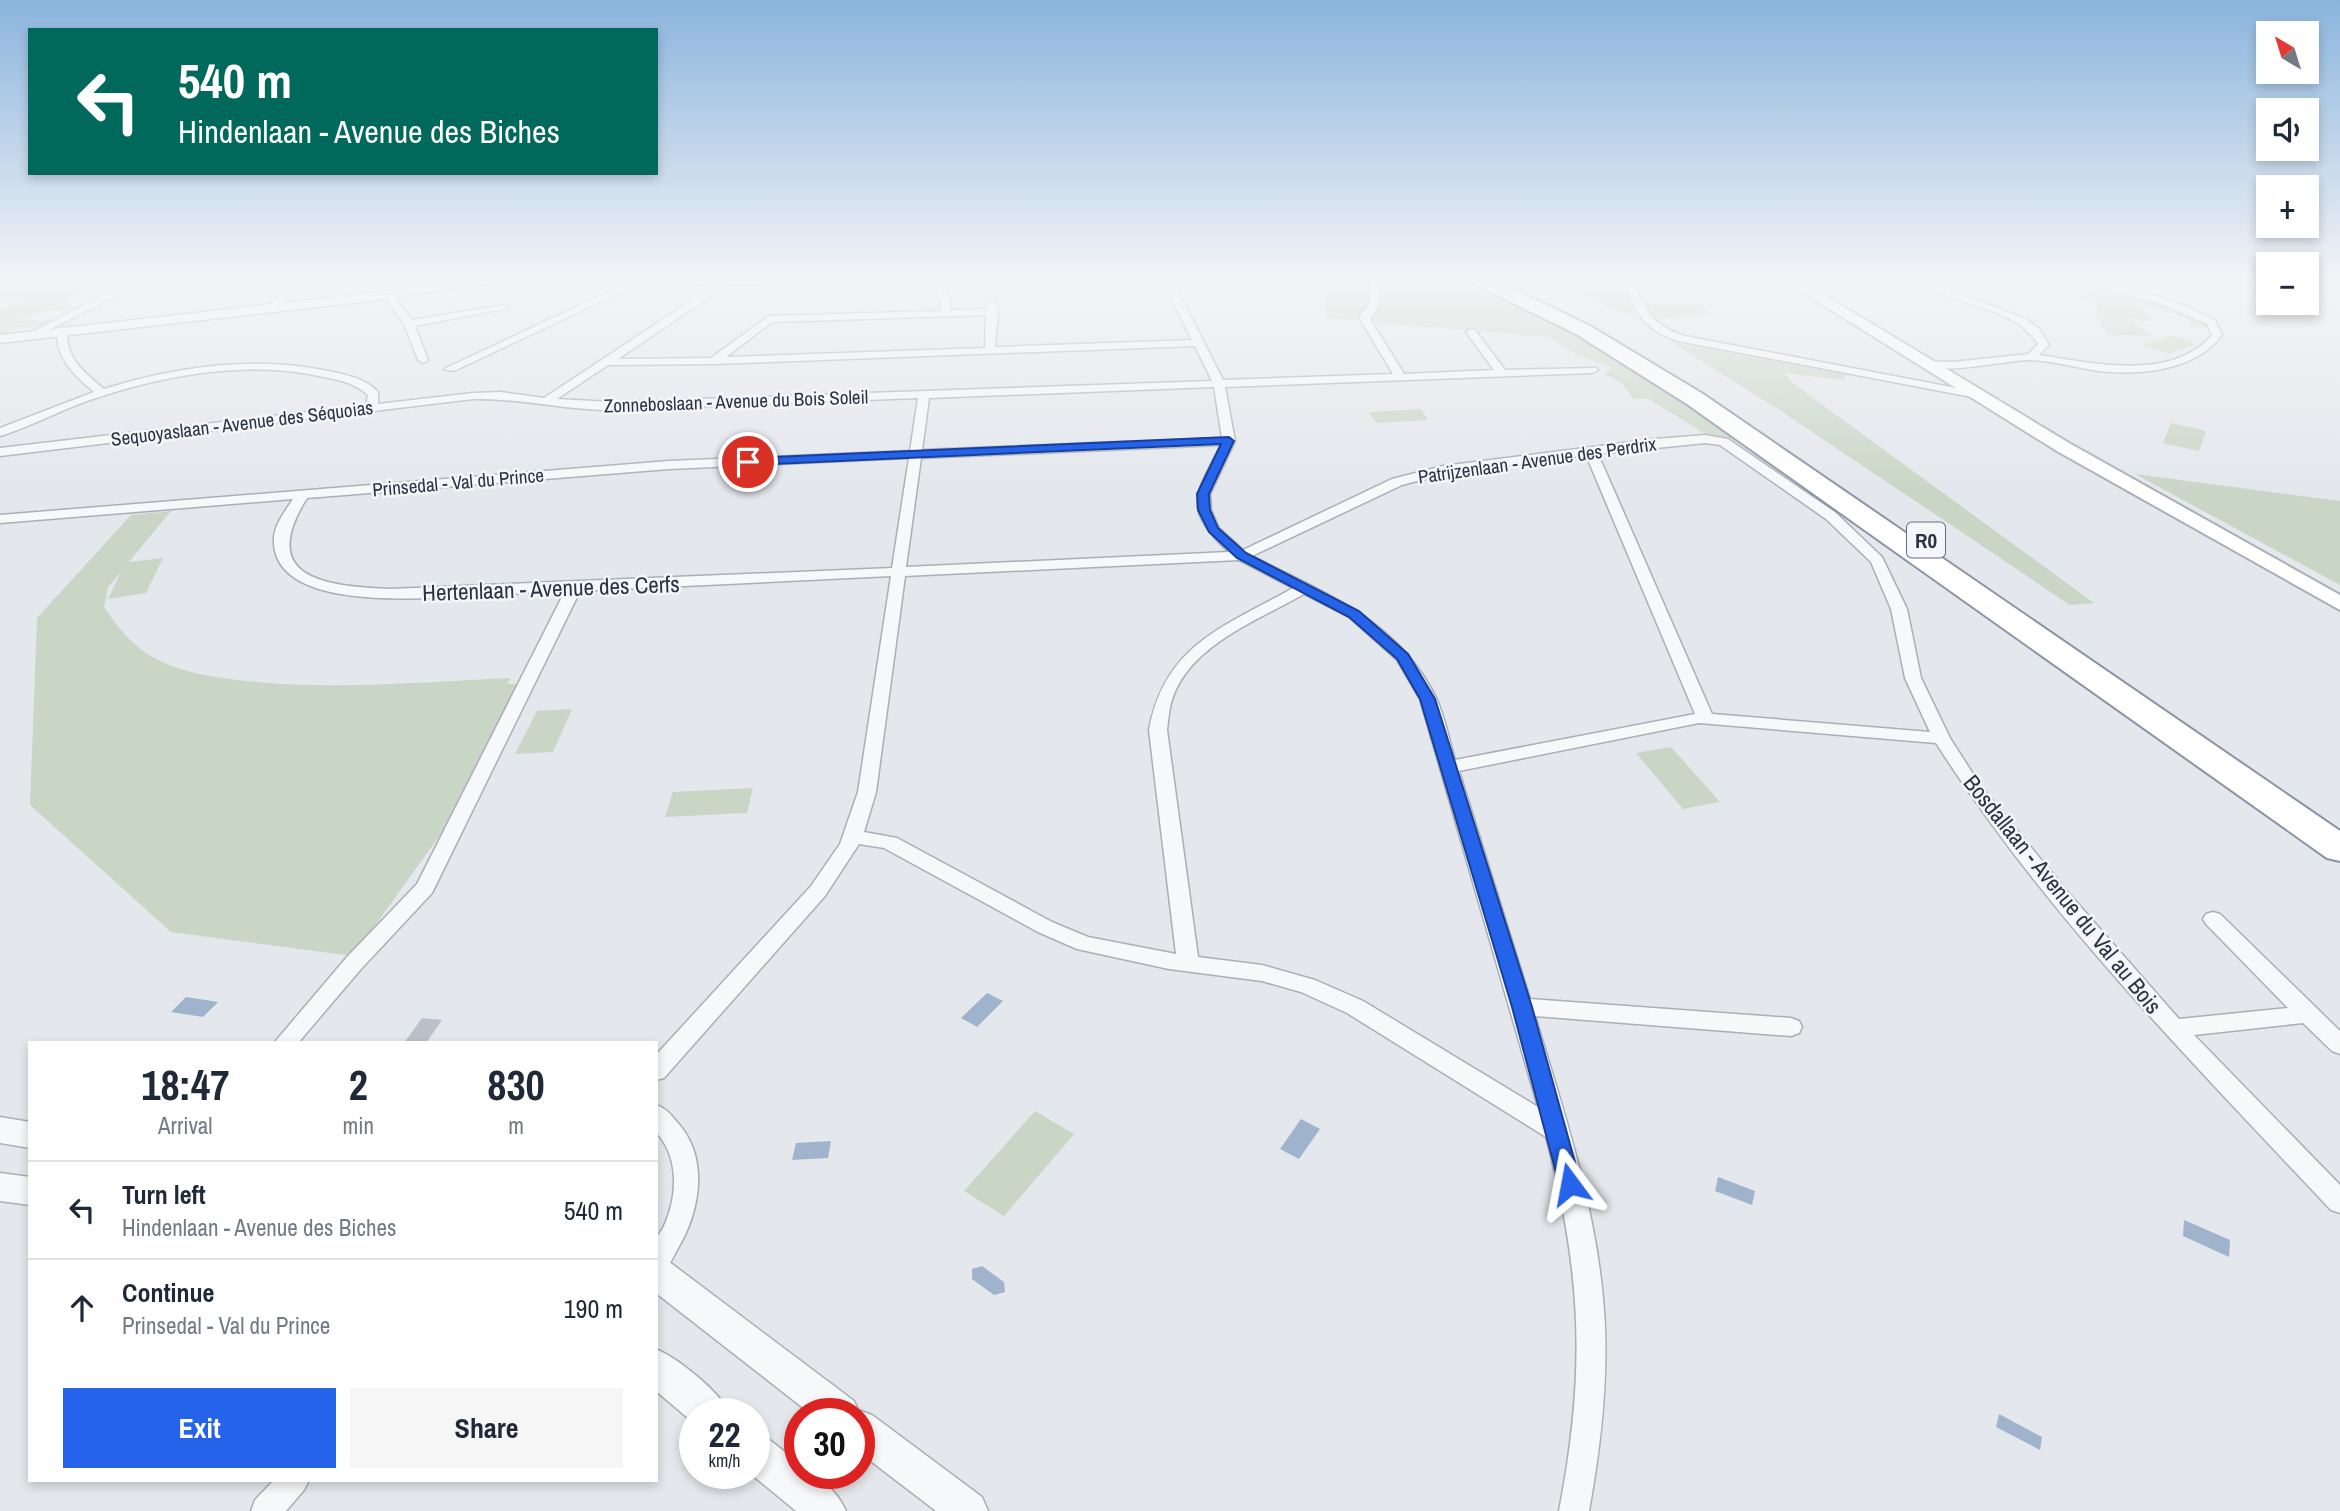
<!DOCTYPE html>
<html lang="en">
<head>
<meta charset="utf-8">
<style>
	:root { --surface:#fff; --page:#f6f6f7; --text:#1f2937; --muted:#747a83; --line:#e0e1e3; --accent:#2563eb }
	body { margin:0; font-family:"Archivo Narrow",sans-serif; background:var(--page); color:var(--text); height:100vh; display:flex; flex-direction:column; font-size:26px; white-space:nowrap }
	* { box-sizing:border-box; margin:0 }
	p { font-size:23px; color:var(--muted) }
	.icon { flex:none; width:38px; height:38px; fill:none; stroke:currentColor; stroke-width:2; stroke-linecap:round; stroke-linejoin:round }
	.map { position:relative; flex:1; overflow:hidden }
	.details { position:absolute; left:28px; top:1041px; width:630px; height:441px; display:flex; flex-direction:column; background:var(--surface); border-radius:0px; box-shadow:0 4px 10px #0003 }
	.details>* { flex:none }
	.banner { position:absolute; left:28px; top:28px; width:630px; height:147px; border-radius:0px; box-shadow:0 4px 10px #0003; background:#00695c; color:#fff; overflow:hidden }
	.needle { width:46px; rotate:322deg }
	.controls { position:absolute; left:2256px; top:21px; display:grid; gap:14px }
	.controls a { display:grid; place-items:center; width:63px; height:63px; border-radius:0px; background:var(--surface); box-shadow:0 4px 10px #0003; font-size:35px }
	.speed { position:absolute; left:679px; top:1398px; display:flex; gap:14px; font-size:35px; font-weight:700; text-align:center }
	.speed>* { display:grid; place-content:center; width:91px; height:91px; border-radius:50%; background:var(--surface); box-shadow:0 4px 10px #0003; line-height:1 }
	.speed small { font-size:18px; font-weight:400 }
	.speed .limit { border:10px solid #d22; background:#fff; color:#111 }
	.pin { position:absolute; display:grid; place-items:center; width:60px; height:60px; color:#fff; margin:-30px; border:4px solid #fff; border-radius:50%; box-shadow:0 2px 7px #0007 }
	.me { position:absolute; width:77px; margin:-38px; rotate:347deg; stroke-linejoin:round; filter:drop-shadow(0 0 5px #0008) }
	.turn { display:flex; align-items:center; gap:24px; height:147px; padding:0 35px; font-size:32px }
	.turn .icon { width:91px; height:91px; stroke-width:2.5 }
	.turn b { display:block; font-size:49px; line-height:60px }
	.eta { display:flex; justify-content:space-evenly; align-items:center; height:119px; text-align:center }
	.eta b { font-size:42px; font-weight:700; line-height:49px }
	.button { display:flex; gap:14px; margin-top:auto; padding:14px 35px }
	.button a { flex:1; height:80px; border-radius:0px; background:var(--accent); color:#fff; font-size:28px; font-weight:700; line-height:80px; text-align:center }
	.button a+a { background:var(--page); color:var(--text) }
	ul { padding:0; list-style:none }
	li { display:flex; align-items:center; gap:21px; height:98px; padding:0 35px; border-top:2px solid var(--line) }
	li div { flex:1 }
	li b { display:block; font-size:26px }
	li em { font-style:normal }
	.map>svg:first-child { display:block }
	.green { fill:#c9d6c5 }
	.water { fill:#9fb4cc }
	.building { fill:#bbc0ca }
	.lines { fill:none; stroke-linecap:round; stroke-linejoin:round }
	.minor-casing { stroke:#a9aeb7; stroke-width:3 }
	.tertiary-casing { stroke:#a9aeb7; stroke-width:3 }
	.secondary-casing { stroke:#a9aeb7; stroke-width:4 }
	.motorway-casing { stroke:#8b94a3; stroke-width:4 }
	.minor { fill:#f7f8fa; fill-rule:evenodd }
	.tertiary { fill:#f7f8fa; fill-rule:evenodd }
	.secondary { fill:#fff; fill-rule:evenodd }
	.motorway { fill:#fff; fill-rule:evenodd }
	.route { fill:#2563eb; stroke:#184099; stroke-width:2 }
	.labels { text-anchor:middle; dominant-baseline:central; stroke-width:5; stroke-linejoin:round; paint-order:stroke }
	.far-street-label { font-size:19px; fill:#2b3445; stroke:#f4f6f9 }
	.shield { fill:#f4f6f9; stroke:#676e7b; stroke-width:2 }
	.shield-label { font-size:21px; font-weight:bold; fill:#2b3445 }
	.street-label { font-size:23px; fill:#2b3445; stroke:#f4f6f9 }
</style>
</head>
<body>
<div class="map">
<svg width="2340" height="1511" viewBox="0 0 2340 1511">
	<rect width="100%" height="100%" fill="#e4e7ec"/>
	<path class="green" d="M 0,278 L 108,278 L 104,282 L 133,280 L 128,284 L 96,285 L 58,306 L 84,306 C 71,312 57,308 43,312 C 37,314 28,317 22,319 L 43,321 L 59,317 L 42,326 L 17,327 L 0,335 L 0,310 L 25,300 L 0,302 Z
		M 1324,278 L 1460,278 L 1530,311 L 1608,354 L 1748,446 L 1726,437 L 1707,435 L 1649,399 L 1634,399 L 1622,384 L 1604,374 L 1612,368 L 1576,354 L 1548,337 L 1325,318 Z
		M 1552,278 L 1623,280 L 1635,315 L 1622,314 Z
		M 2089,284 L 2135,291 L 2208,324 L 2208,328 L 2192,327 L 2184,317 L 2136,303 L 2153,320 L 2146,322 L 2129,318 L 2152,336 L 2108,335 L 2095,315 L 2099,304 L 2075,296 L 2085,291 Z
		M 1640,303 L 1698,303 L 1712,314 L 1656,319 L 1646,316 Z
		M 2171,335 L 2197,344 L 2168,354 L 2142,345 Z
		M 1671,342 L 1847,375 L 1843,380 L 1785,373 L 1791,382 L 2094,603 L 2070,605 L 1781,411 Z
		M 1421,409 L 1428,420 L 1376,423 L 1369,412 Z
		M 2171,423 L 2206,431 L 2199,451 L 2163,443 Z
		M 2135,474 L 2340,501 L 2340,585 Z
		M 171,511 L 129,562 L 163,558 L 146,593 L 108,599 L 121,572 L 108,587 L 104,607 C 118,628 133,647 156,659 C 181,672 211,677 238,680 C 329,691 420,682 511,678 L 507,684 L 519,684 L 443,831 L 353,956 L 171,932 L 30,805 L 37,618 L 131,515 Z
		M 572,709 L 553,752 L 515,754 L 537,711 Z
		M 1671,747 L 1720,802 L 1683,809 L 1636,753 Z
		M 753,788 L 747,813 L 665,817 L 673,792 Z
		M 1035,1111 L 1074,1134 L 1004,1216 L 964,1191 Z"/>
	<path class="water" d="M 987,993 L 1003,1001 L 977,1027 L 961,1018 Z
		M 186,997 L 218,1002 L 203,1017 L 171,1012 Z
		M 1301,1119 L 1320,1129 L 1299,1159 L 1280,1149 Z
		M 831,1141 L 828,1158 L 792,1160 L 796,1143 Z
		M 1718,1177 L 1755,1191 L 1752,1205 L 1715,1191 Z
		M 2184,1220 L 2230,1240 L 2229,1257 L 2183,1236 Z
		M 982,1266 L 1004,1282 L 1005,1292 L 994,1295 L 972,1279 L 972,1269 Z
		M 1999,1414 L 2042,1437 L 2040,1450 L 1996,1427 Z"/>
	<path class="building" d="M 422,1018 L 442,1020 L 426,1043 L 404,1043 Z"/>
	<g class="lines">
		<defs>
			<path id="minor" d="M 138,278 L 150,278 L 148,280 L 177,278 L 132,288 L 35,337 L 26,335 Z
				M 486,278 L 522,278 L 517,281 L 464,286 L 459,283 Z
				M 595,278 L 886,278 L 881,281 L 727,285 L 618,359 L 711,358 L 769,316 L 940,311 L 941,302 L 932,278 L 942,278 L 951,302 L 950,310 L 987,309 L 988,300 L 996,300 L 998,312 L 995,347 L 1192,340 L 1161,278 L 1171,278 L 1223,380 L 1393,374 L 1360,319 L 1360,315 L 1370,304 L 1370,278 L 1380,278 L 1380,305 L 1370,319 L 1404,374 L 1494,370 L 1466,332 L 1471,329 L 1475,330 L 1505,370 L 1596,368 L 1598,370 L 1592,373 L 1225,387 L 1235,441 L 1210,494 L 1211,510 L 1219,528 L 1243,550 L 1392,479 L 1443,466 L 1655,439 L 1705,435 L 1728,439 L 1836,513 L 1882,557 L 1907,609 L 1921,678 L 1950,738 L 1980,785 L 2065,889 L 2179,1019 L 2288,1008 L 2206,924 L 2203,919 L 2206,914 L 2213,912 L 2220,914 L 2340,1031 L 2340,1054 L 2332,1051 L 2303,1023 L 2194,1035 L 2340,1185 L 2340,1213 L 2331,1210 C 2193,1063 2045,914 1936,743 L 1699,723 L 1459,771 L 1530,999 L 1791,1018 L 1799,1021 L 1802,1027 L 1799,1033 L 1791,1036 L 1535,1016 C 1564,1112 1597,1210 1604,1310 C 1609,1377 1601,1445 1589,1511 L 1559,1511 C 1586,1373 1582,1273 1546,1137 L 1347,1013 L 1301,992 L 1262,981 L 1169,969 L 1077,949 L 1038,932 L 884,848 L 859,844 L 825,896 L 664,1078 L 656,1080 L 656,1055 L 811,886 L 840,844 L 858,792 L 891,576 L 580,591 L 432,893 L 361,969 L 298,1043 L 274,1043 L 347,957 L 417,884 L 565,591 C 532,593 500,594 468,596 C 422,598 269,613 274,537 C 275,524 286,510 293,499 L 0,523 L 0,515 L 669,461 L 910,451 L 918,398 L 611,410 C 564,410 520,398 473,399 L 0,456 L 0,448 L 366,405 L 368,395 C 353,381 333,379 314,375 C 237,360 151,378 79,404 C 53,414 27,428 0,436 L 0,428 L 94,392 C 75,376 56,359 57,332 L 62,329 L 67,332 C 66,359 85,373 104,389 C 175,367 250,356 323,370 C 342,374 364,377 378,392 L 378,404 L 473,393 L 501,392 L 544,398 L 715,285 L 642,282 L 454,371 L 444,369 L 629,282 L 600,281 ZM 986,315 L 985,348 L 726,357 L 772,322 ZM 1195,346 L 1212,381 L 611,402 L 557,399 L 608,365 L 714,364 ZM 1214,387 L 1222,438 L 922,450 L 929,398 ZM 1705,443 L 1720,445 L 1826,519 L 1871,562 L 1891,609 L 1905,678 L 1930,732 L 1712,714 L 1598,454 ZM 1221,445 C 1195,496 1182,508 1229,552 L 906,567 L 921,458 ZM 1586,455 L 1695,714 L 1455,760 C 1449,740 1445,717 1436,698 C 1399,621 1324,593 1252,556 L 1402,485 L 1443,474 ZM 909,458 L 892,568 L 390,589 C 326,586 256,579 307,498 L 669,469 ZM 1239,560 L 1293,588 C 1224,627 1165,644 1149,730 L 1176,954 L 1088,937 L 1052,922 L 897,838 L 864,832 L 876,792 L 905,576 ZM 1304,594 L 1349,617 L 1397,660 L 1420,699 L 1538,1107 L 1363,1001 L 1315,980 L 1262,965 L 1198,957 L 1167,730 C 1168,721 1169,711 1171,703 C 1187,646 1257,621 1304,594 Z
				M 1622,278 L 1632,278 C 1645,310 1651,325 1685,336 L 1977,392 L 1983,395 L 1977,398 L 1678,341 C 1642,329 1635,311 1622,278 Z
				M 1918,278 L 1929,278 L 1957,293 L 2026,319 L 2039,329 L 2049,345 L 2039,355 C 2092,363 2172,382 2212,335 L 2207,324 L 2153,301 L 2056,278 C 2111,278 2166,296 2215,320 L 2222,335 C 2196,370 2141,376 2099,371 C 2077,368 2053,361 2030,360 C 2005,360 1939,377 1920,363 L 1921,361 L 1953,362 L 2028,354 L 2038,344 C 2011,302 1953,311 1918,278 Z
				M 2230,278 L 2242,278 L 2268,292 L 2268,298 Z
				M 299,279 L 307,281 L 276,309 L 268,309 L 268,305 Z
				M 388,292 L 391,293 L 412,320 L 504,305 L 509,308 L 415,326 L 428,360 L 423,363 L 418,360 L 404,324 L 383,295 Z
				M 656,1105 C 666,1108 671,1115 677,1122 C 710,1158 700,1212 677,1250 C 671,1261 668,1270 656,1274 C 656,1263 654,1251 656,1240 C 657,1235 662,1231 664,1226 C 678,1195 679,1157 656,1132 Z
				M 274,1480 L 309,1480 L 304,1490 L 286,1511 L 251,1511 L 255,1500 Z"/>
			<path id="tertiary" d="M 463,278 L 491,278 L 485,282 L 388,299 L 0,343 L 0,335 L 388,291 Z
				M 0,1117 L 30,1122 L 30,1148 L 0,1143 Z
				M 0,1173 L 30,1177 L 30,1205 L 0,1201 Z
				M 656,1256 L 668,1261 L 854,1401 L 858,1410 L 872,1415 L 982,1497 L 988,1511 L 936,1511 L 859,1452 L 859,1414 L 811,1414 L 656,1293 Z
				M 656,1349 C 679,1359 720,1392 730,1414 L 695,1414 L 695,1424 L 656,1391 Z
				M 754,1432 L 767,1438 L 800,1464 L 800,1474 C 820,1474 838,1493 846,1511 L 796,1511 L 751,1474 L 754,1474 Z"/>
			<path id="secondary" d="M 1780,278 L 1796,278 L 2069,443 L 2340,595 L 2340,610 L 2057,451 Z"/>
			<path id="motorway" d="M 1467,278 L 1490,278 L 1590,326 L 1703,394 L 2340,831 L 2340,861 L 2327,858 L 1687,404 L 1576,334 L 1470,282 Z"/>
		</defs>
		<use href="#minor" class="minor-casing"/>
		<use href="#tertiary" class="tertiary-casing"/>
		<use href="#secondary" class="secondary-casing"/>
		<use href="#motorway" class="motorway-casing"/>
		<use href="#minor" class="minor"/>
		<use href="#tertiary" class="tertiary"/>
		<use href="#secondary" class="secondary"/>
		<use href="#motorway" class="motorway"/>
	</g>
	<linearGradient id="sky" x2="0" y2="1"><stop stop-color="#8bb4dd"/><stop offset="0.57" stop-color="#f3f4f6"/><stop offset="1" stop-color="#f3f4f6" stop-opacity="0"/></linearGradient>
	<rect width="2340" height="490" fill="url(#sky)"/>
	<path class="route" d="M 1229,437 L 1234,441 L 1209,494 L 1210,510 L 1218,528 L 1246,553 L 1359,611 L 1408,654 L 1435,699 L 1532,1007 L 1581,1184 L 1578,1191 L 1570,1194 L 1562,1191 L 1559,1184 L 1512,1007 L 1420,699 L 1397,659 L 1349,617 L 1237,558 L 1209,532 L 1198,510 L 1197,494 L 1221,444 L 748,465 L 743,462 L 748,458 Z"/>
	<g class="labels">
		<g class="far-street-label">
			<text transform="translate(736 401) rotate(-2)">Zonneboslaan - Avenue du Bois Soleil</text>
			<text transform="translate(242 423) rotate(-7)">Sequoyaslaan - Avenue des Séquoias</text>
			<text transform="translate(1537 460) rotate(-8)">Patrijzenlaan - Avenue des Perdrix</text>
			<text transform="translate(458 482) rotate(-5)">Prinsedal - Val du Prince</text>
		</g>
		<rect class="shield" x="1907" y="522.5" width="38" height="35" rx="5"/>
		<g class="shield-label">
			<text x="1926" y="540">R0</text>
		</g>
		<g class="street-label">
			<text transform="translate(551 588) rotate(-2)">Hertenlaan - Avenue des Cerfs</text>
			<text transform="translate(2063 894) rotate(51)">Bosdallaan - Avenue du Val au Bois</text>
		</g>
	</g>
</svg>
<div class="controls">
<a><svg class="needle" viewBox="-14 -14 28 28"><path d="M0-13l5 13h-10z" fill="#e53935"/><path d="M0 13l5-13h-10z" fill="#747a83"/></svg></a>
<a><svg class="icon" aria-label="sound" viewBox="0 0 24 24"><path d="M4 9h4l5-4v14l-5-4H4zM17 9q2 3 0 6"/></svg></a>
<a>+</a>
<a>−</a>
</div>
<div class="speed"><div>22<small>km/h</small></div><div class="limit">30</div></div>
<div class="pin" style="left:748px;top:462px;background:#d93025"><svg class="icon" aria-label="arrive" viewBox="0 0 24 24"><path d="M6 21V4h12l-3 4 3 4H6"/></svg></div>
<svg class="me" style="left:1570px;top:1184px" viewBox="-20 -20 40 40"><path d="M0-17L14 15 0 8-14 15z" fill="#2563eb" stroke="#fff" stroke-width="4"/></svg>
<div class="banner">
<div class="turn"><svg class="icon" aria-label="left" viewBox="0 0 24 24"><path d="M17 20v-9H6M10 6l-5 5 5 5"/></svg><div><b>540 m</b>Hindenlaan - Avenue des Biches</div></div>
</div>
<section class="details">
<div class="eta">
<div><b>18:47</b><p>Arrival</p></div>
<div><b>2</b><p>min</p></div>
<div><b>830</b><p>m</p></div>
</div>
<ul>
<li><svg class="icon" aria-label="left" viewBox="0 0 24 24"><path d="M17 20v-9H6M10 6l-5 5 5 5"/></svg><div><b>Turn left</b><p>Hindenlaan - Avenue des Biches</p></div><em>540 m</em></li>
<li><svg class="icon" aria-label="ahead" viewBox="0 0 24 24"><path d="M12 20V5M6 11l6-6 6 6"/></svg><div><b>Continue</b><p>Prinsedal - Val du Prince</p></div><em>190 m</em></li>
</ul>
<div class="button"><a>Exit</a><a>Share</a></div>
</section>
</div>
</body>
</html>
